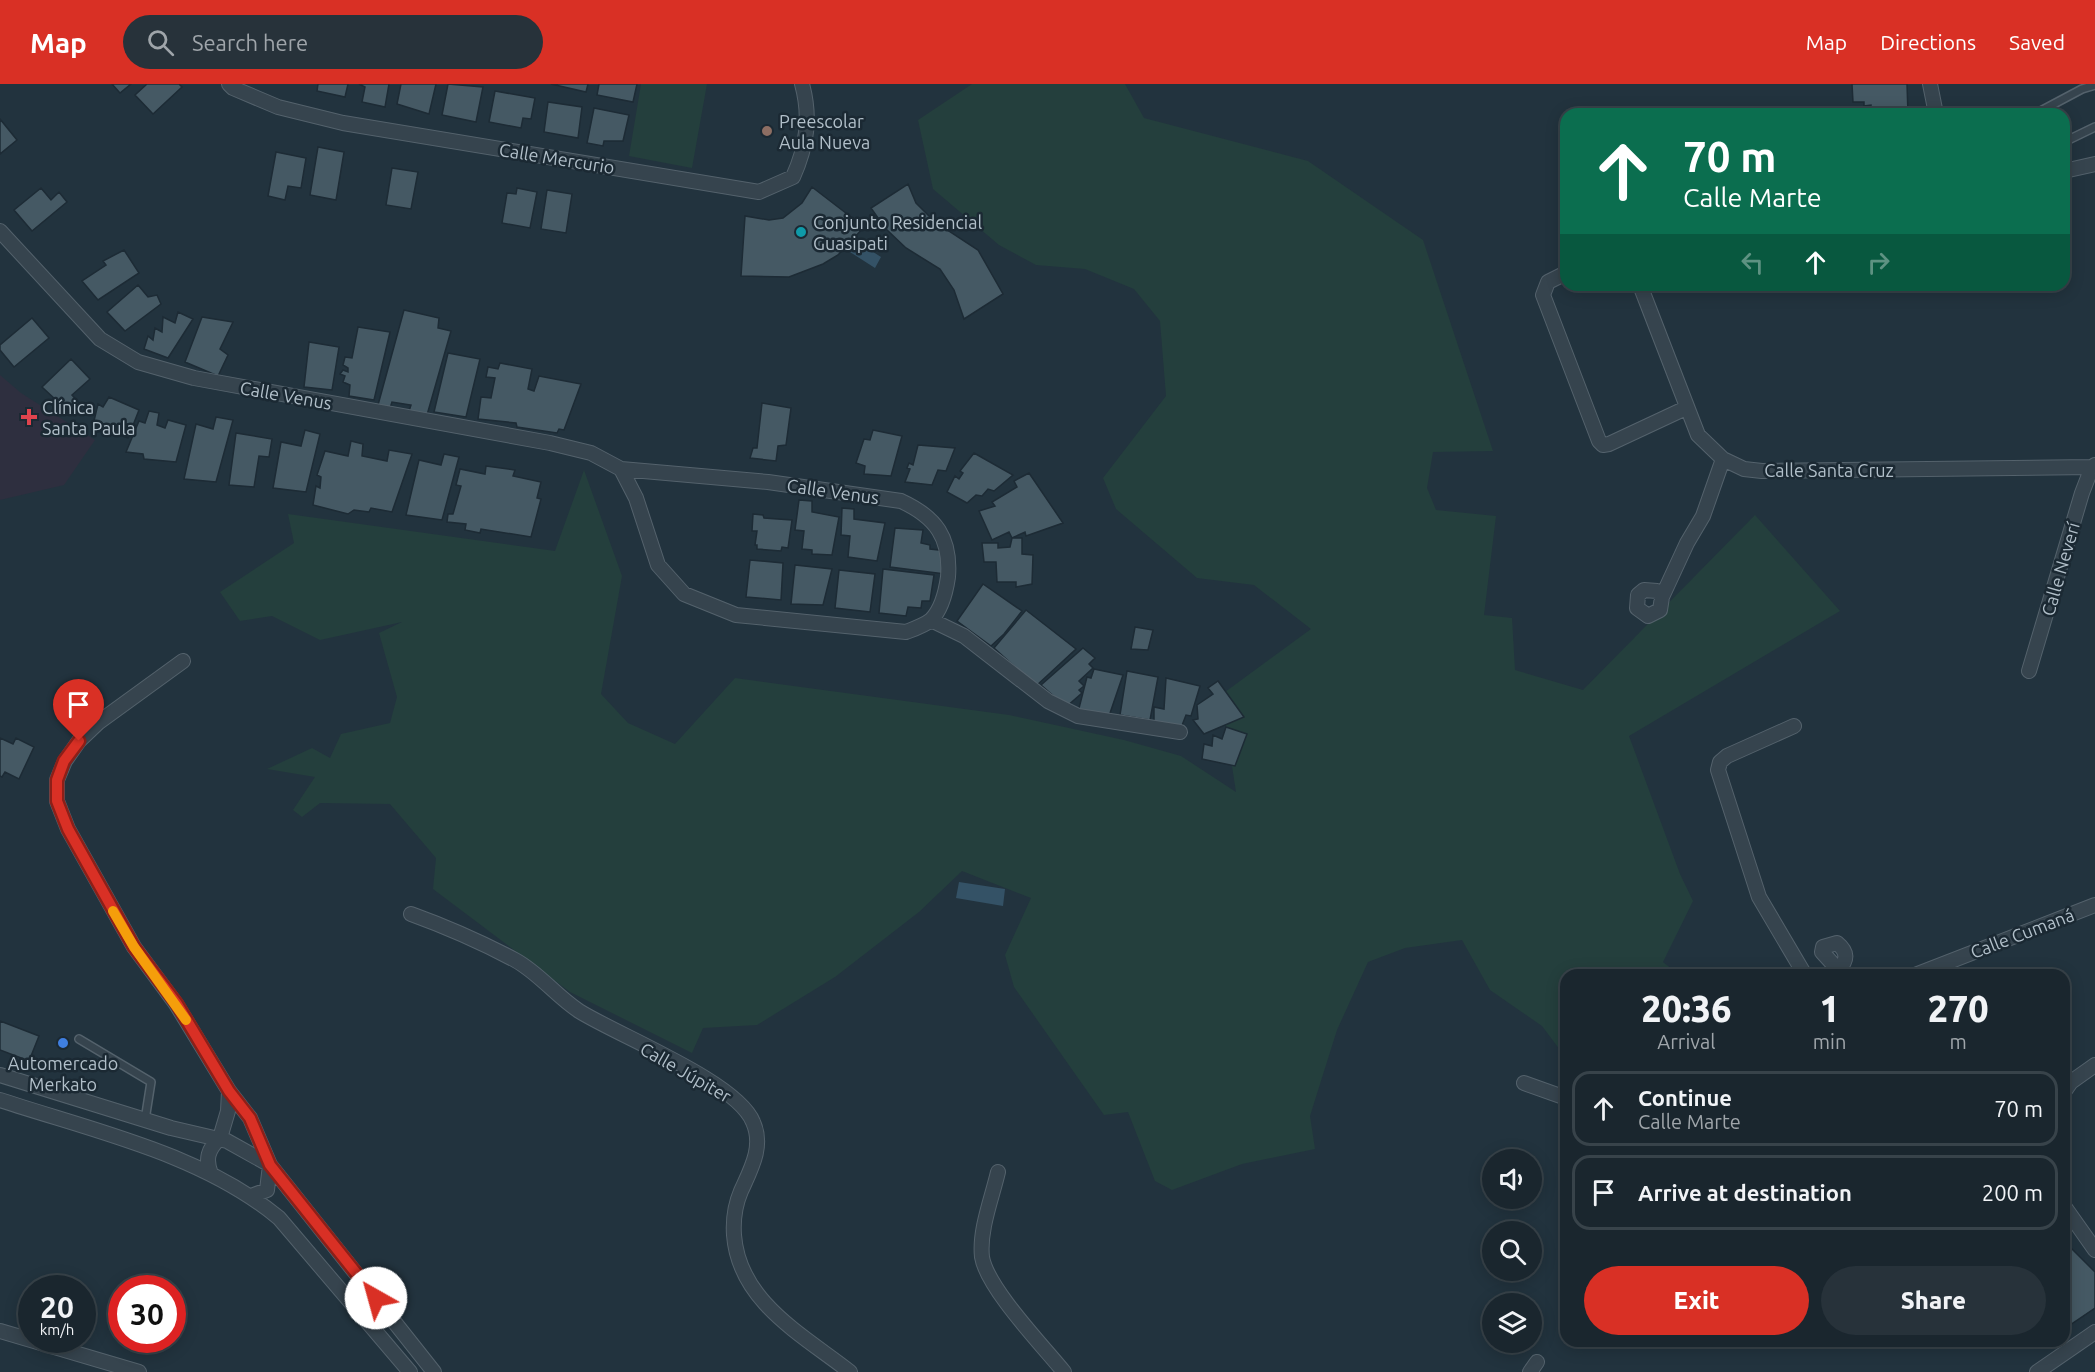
<!DOCTYPE html>
<html lang="en">
<head>
<meta charset="utf-8">
<style>
	:root { --surface:#1a262e; --page:#27323a; --text:#f1f3f6; --muted:#9fa5aa; --line:#38434a; --accent:#d93025 }
	body { margin:0; font-family:Ubuntu,sans-serif; background:var(--page); color:var(--text); height:100vh; display:flex; flex-direction:column; font-size:22px; white-space:nowrap }
	* { box-sizing:border-box; margin:0 }
	p { font-size:20px; color:var(--muted) }
	.icon { flex:none; width:33px; height:33px; fill:none; stroke:currentColor; stroke-width:2; stroke-linecap:round; stroke-linejoin:round }
	.map { position:relative; flex:1; overflow:hidden }
	.details { position:absolute; left:1560px; top:885px; width:510px; height:378px; display:flex; flex-direction:column; background:var(--surface); border-radius:18px; box-shadow:0 3px 15px #0003,0 0 0 2px var(--line) }
	.details>* { flex:none }
	.top-card { position:absolute; left:1560px; top:24px; width:510px; height:183px; border-radius:18px; box-shadow:0 3px 15px #0003,0 0 0 2px var(--line); background:#0b6e4f; color:#fff; overflow:hidden }
	.controls { position:absolute; left:1482px; top:1065px; display:grid; gap:12px }
	.controls a { display:grid; place-items:center; width:60px; height:60px; border-radius:50%; background:var(--surface); box-shadow:0 3px 15px #0003,0 0 0 2px var(--line); font-size:30px }
	.speed { position:absolute; left:18px; top:1191px; display:flex; gap:12px; font-size:30px; font-weight:700; text-align:center }
	.speed>* { display:grid; place-content:center; width:78px; height:78px; border-radius:50%; background:var(--surface); box-shadow:0 3px 15px #0003,0 0 0 2px var(--line); line-height:1 }
	.speed small { font-size:15px; font-weight:400 }
	.speed .limit { border:9px solid #d22; background:#fff; color:#111 }
	.pin { position:absolute; display:grid; place-items:center; width:51px; height:51px; color:#fff; margin:-62px -26px; border-radius:50% 50% 50% 0; rotate:-45deg; box-shadow:0 0 6px #0007 }
	.pin .icon { rotate:45deg }
	.me { position:absolute; width:66px; margin:-33px; rotate:322deg; stroke-linejoin:round; filter:drop-shadow(0 0 4px #0008) }
	.turn { display:flex; align-items:center; gap:21px; height:126px; padding:0 24px; font-size:27px }
	.turn .icon { width:78px; height:78px; stroke-width:2.5 }
	.turn b { display:block; font-size:42px; line-height:51px }
	.lanes { display:flex; align-items:center; height:57px; padding:0 24px; background:#0003; justify-content:center; gap:30px; direction:ltr }
	.lanes .off { opacity:.35 }
	.eta { display:flex; justify-content:space-evenly; align-items:center; height:102px; text-align:center }
	.eta b { font-size:36px; font-weight:800; line-height:42px }
	.action { display:flex; gap:12px; margin-top:auto; padding:12px 24px }
	.action a { flex:1; height:69px; border-radius:36px; background:var(--accent); color:#fff; font-size:24px; font-weight:800; line-height:69px; text-align:center }
	.action a+a { background:var(--page); color:var(--text) }
	ul { padding:0; list-style:none }
	li { display:flex; align-items:center; gap:18px; height:75px; margin:0 12px 9px; padding:0 12px; border:3px solid var(--line); border-radius:18px }
	li div { flex:1 }
	li b { display:block; font-size:22px }
	li em { font-style:normal }
	header { display:flex; align-items:center; gap:36px; box-sizing:border-box; height:84px; padding:0 30px; background:var(--accent); color:#fff }
	header strong { font-size:28px }
	nav { display:flex; gap:33px; margin-inline-start:auto; font-size:21px }
	.search { width:420px; height:54px; background:var(--page); display:flex; align-items:center; gap:15px; box-sizing:border-box; padding:0 21px; border-radius:33px; color:var(--muted); font-size:22px }
	.map>svg:first-child { display:block }
	.medical { fill:#2e2f3f }
	.green { fill:#243f3d }
	.water { fill:#345266 }
	.building { fill:#455964; stroke:#1d2b35; stroke-width:1.5 }
	.lines { fill:none; stroke-linecap:round; stroke-linejoin:round }
	.service-casing { stroke:#54626c; stroke-width:10 }
	.minor-casing { stroke:#54626c; stroke-width:16 }
	.service { stroke:#36444e; stroke-width:7 }
	.minor { stroke:#36444e; stroke-width:14 }
	.route-casing { stroke:#8d1f18; stroke-width:15 }
	.route { stroke:#d93025; stroke-width:10 }
	.slow { stroke:#f59e0b; stroke-width:10 }
	.education-dot { fill:#8d6e63; stroke:#1b2933; stroke-width:2 }
	.culture-dot { fill:#0f9aa8; stroke:#1b2933; stroke-width:2 }
	.health-dot { fill:#e0444e; stroke:#1b2933; stroke-width:2 }
	.shop-dot { fill:#3f7fe0; stroke:#1b2933; stroke-width:2 }
	.labels { text-anchor:middle; dominant-baseline:central; stroke-width:5; stroke-linejoin:round; paint-order:stroke }
	.poi-label { font-size:18px; fill:#b1bfc9; stroke:#1b2933; text-anchor:start }
	.street-label { font-size:18px; fill:#b1bfc9; stroke:#1b2933 }
</style>
</head>
<body>
<header>
<strong>Map</strong>
<div class="search"><svg class="icon" aria-label="search" viewBox="0 0 24 24"><circle cx="10" cy="10" r="6"/><path d="M15 15l6 6"/></svg>Search here</div>
<nav><a>Map</a><a>Directions</a><a>Saved</a></nav>
</header>
<div class="map">
<svg width="2095" height="1288" viewBox="0 0 2095 1288">
	<rect width="100%" height="100%" fill="#22333e"/>
	<path class="medical" d="M 0,291 L 21,309 L 95,356 L 64,401 L 0,416 Z"/>
	<path class="green" d="M 641,0 L 707,0 L 692,84 L 629,72 Z
		M 972,0 L 1125,0 L 1144,34 L 1308,77 L 1423,156 L 1493,367 L 1433,368 L 1427,404 L 1436,426 L 1496,432 L 1484,531 L 1512,534 L 1515,586 L 1583,606 L 1755,431 L 1840,527 L 1629,652 L 1680,790 L 1693,817 L 1663,878 L 1679,891 L 1566,891 L 1566,974 L 1542,942 L 1490,906 L 1462,856 L 1405,864 L 1368,878 L 1337,946 L 1310,1032 L 1315,1065 L 1242,1080 L 1172,1106 L 1155,1097 L 1128,1028 L 1104,1031 L 1014,903 L 1005,871 L 1031,814 L 962,787 L 919,828 L 835,893 L 757,941 L 703,944 L 692,969 L 570,908 L 433,805 L 436,774 L 390,720 L 320,719 L 302,733 L 293,726 L 315,693 L 267,685 L 312,664 L 330,674 L 341,650 L 390,639 L 397,613 L 379,549 L 402,538 L 320,556 L 272,532 L 240,537 L 220,508 L 294,459 L 288,430 L 555,467 L 584,386 L 622,492 L 601,610 L 628,639 L 675,660 L 735,594 L 1009,631 L 1124,656 L 1181,672 L 1236,708 L 1221,611 L 1311,545 L 1254,501 L 1197,494 L 1116,425 L 1103,394 L 1166,312 L 1160,237 L 1134,205 L 1085,185 L 1036,181 L 999,161 L 933,105 L 918,36 Z"/>
	<path class="water" d="M 856,157 L 881,173 L 875,184 L 850,168 Z
		M 959,798 L 1005,805 L 1003,822 L 956,814 Z"/>
	<path class="building" d="M 112,0 L 131,0 L 120,9 Z
		M 147,0 L 179,0 L 182,3 L 153,30 L 135,11 Z
		M 318,0 L 348,0 L 345,13 L 317,7 Z
		M 359,0 L 389,0 L 385,23 L 362,18 L 365,3 Z
		M 401,0 L 436,0 L 429,30 L 397,20 Z
		M 448,0 L 483,3 L 476,38 L 442,31 Z
		M 551,0 L 588,0 L 586,8 Z
		M 599,0 L 637,0 L 633,18 L 597,11 Z
		M 1852,0 L 1907,0 L 1908,30 L 1871,30 L 1871,21 L 1864,22 L 1864,18 L 1853,18 Z
		M 495,7 L 535,14 L 531,35 L 523,34 L 521,44 L 489,38 Z
		M 548,18 L 582,23 L 578,54 L 544,48 Z
		M 594,24 L 629,31 L 623,57 L 604,57 L 603,62 L 587,59 Z
		M 0,35 L 17,56 L 0,70 Z
		M 318,63 L 344,68 L 336,116 L 310,111 Z
		M 276,68 L 306,74 L 301,104 L 288,102 L 285,116 L 268,112 Z
		M 392,84 L 418,88 L 411,125 L 386,121 Z
		M 908,100 L 916,119 L 935,138 L 978,166 L 1003,210 L 964,235 L 954,206 L 940,185 L 906,164 L 885,144 L 871,124 Z
		M 812,103 L 864,143 L 838,171 L 823,180 L 789,193 L 741,192 L 745,132 L 769,136 L 783,134 L 802,119 Z
		M 41,104 L 51,116 L 59,108 L 67,118 L 32,147 L 14,126 Z
		M 517,104 L 537,108 L 530,144 L 502,139 L 507,109 L 516,110 Z
		M 547,106 L 572,110 L 566,149 L 541,145 Z
		M 124,166 L 139,189 L 98,216 L 82,197 L 106,181 L 103,177 Z
		M 138,201 L 148,213 L 157,211 L 161,220 L 125,247 L 107,228 Z
		M 404,226 L 439,234 L 438,244 L 451,247 L 427,331 L 409,327 L 411,321 L 392,318 L 390,324 L 378,321 Z
		M 178,228 L 193,235 L 168,274 L 144,265 L 148,252 L 153,256 L 155,244 L 162,248 L 163,233 L 175,239 Z
		M 202,233 L 233,238 L 220,265 L 228,271 L 218,292 L 185,278 Z
		M 32,234 L 49,254 L 14,283 L 0,266 L 0,261 Z
		M 358,243 L 390,248 L 374,316 L 349,312 L 350,301 L 343,298 L 345,292 L 340,290 L 343,286 L 348,288 L 348,284 L 343,281 L 345,273 L 352,274 Z
		M 309,258 L 339,263 L 332,306 L 304,303 Z
		M 448,269 L 480,275 L 466,333 L 434,328 Z
		M 71,275 L 90,295 L 72,311 L 80,320 L 70,329 L 42,303 Z
		M 500,279 L 532,285 L 528,305 L 534,307 L 539,292 L 581,300 L 564,346 L 559,345 L 557,349 L 517,343 L 516,339 L 478,335 L 481,313 L 491,314 L 495,294 L 486,293 L 488,283 L 498,285 Z
		M 109,313 L 139,326 L 128,354 L 93,341 L 98,320 L 103,323 Z
		M 762,319 L 791,324 L 786,361 L 778,362 L 776,377 L 750,374 L 753,364 L 757,364 Z
		M 149,327 L 159,329 L 157,341 L 165,344 L 168,336 L 186,341 L 176,378 L 144,375 L 143,370 L 126,368 L 139,337 L 145,339 Z
		M 216,333 L 233,336 L 216,398 L 184,395 L 196,340 L 213,345 Z
		M 305,346 L 320,350 L 306,408 L 273,404 L 281,358 L 301,362 Z
		M 873,346 L 902,352 L 891,392 L 864,390 L 865,382 L 856,379 L 864,355 L 870,356 Z
		M 236,349 L 272,355 L 269,373 L 259,372 L 254,403 L 229,401 Z
		M 351,357 L 363,360 L 362,372 L 387,377 L 389,366 L 412,370 L 392,428 L 371,424 L 369,428 L 354,426 L 348,430 L 313,421 L 316,402 L 320,404 L 321,393 L 317,391 L 325,367 L 348,372 Z
		M 918,361 L 955,364 L 946,387 L 938,386 L 932,401 L 905,398 L 910,385 L 907,384 L 909,379 L 913,381 Z
		M 974,369 L 1013,391 L 994,407 L 988,405 L 982,412 L 976,411 L 967,419 L 947,408 L 955,392 L 959,395 L 963,389 L 960,387 Z
		M 444,370 L 459,373 L 442,436 L 406,431 L 419,376 L 441,381 Z
		M 486,382 L 515,386 L 513,392 L 541,398 L 537,414 L 541,415 L 531,453 L 481,445 L 480,449 L 465,446 L 466,440 L 447,438 L 448,430 L 453,430 L 461,402 L 456,401 L 460,385 L 485,390 Z
		M 1029,389 L 1063,439 L 1026,452 L 1025,448 L 1012,454 L 1009,448 L 992,456 L 979,427 L 995,422 L 992,418 L 1017,403 L 1014,397 Z
		M 799,416 L 812,417 L 812,428 L 839,433 L 832,471 L 812,470 L 812,466 L 802,465 L 804,447 L 795,446 Z
		M 842,424 L 854,425 L 854,435 L 885,439 L 877,477 L 848,473 L 850,452 L 841,451 Z
		M 753,430 L 763,431 L 764,434 L 792,436 L 788,464 L 782,463 L 781,467 L 757,465 L 757,461 L 755,461 L 757,447 L 752,447 Z
		M 895,444 L 923,446 L 921,459 L 930,461 L 930,465 L 948,467 L 945,490 L 890,483 Z
		M 1012,454 L 1022,454 L 1022,470 L 1033,471 L 1032,500 L 1016,503 L 1016,498 L 997,498 L 996,478 L 984,478 L 982,459 L 998,459 L 998,464 L 1010,463 Z
		M 750,476 L 783,479 L 781,516 L 746,513 Z
		M 795,481 L 832,485 L 823,521 L 791,520 Z
		M 883,485 L 934,491 L 930,517 L 922,517 L 921,524 L 908,523 L 906,532 L 879,529 Z
		M 839,486 L 875,490 L 870,528 L 835,524 Z
		M 983,500 L 1022,527 L 1004,550 L 991,562 L 957,537 Z
		M 1026,526 L 1076,565 L 1036,602 L 994,564 Z
		M 1135,543 L 1153,546 L 1148,566 L 1131,565 Z
		M 1083,564 L 1095,574 L 1089,580 L 1093,584 L 1079,597 L 1084,602 L 1079,606 L 1082,609 L 1066,623 L 1041,601 Z
		M 1094,585 L 1123,591 L 1108,635 L 1078,628 L 1087,593 L 1091,594 Z
		M 1127,587 L 1158,593 L 1150,636 L 1120,631 Z
		M 1166,594 L 1200,602 L 1191,632 L 1186,631 L 1181,644 L 1154,638 L 1154,623 L 1164,625 Z
		M 1218,597 L 1244,633 L 1204,650 L 1193,636 L 1198,635 L 1197,621 L 1213,610 L 1208,604 Z
		M 1226,643 L 1247,650 L 1235,682 L 1202,675 L 1204,660 L 1212,662 L 1213,651 L 1222,655 Z
		M 0,654 L 13,660 L 16,654 L 34,663 L 19,695 L 5,688 L 2,693 L 0,692 Z
		M 0,937 L 39,952 L 29,977 L 0,966 Z
		M 2067,1160 L 2095,1188 L 2095,1224 L 2064,1245 L 2064,1161 Z"/>
	<g class="lines">
		<defs>
			<path id="service" d="M 2035,30 L 2082,5 L 2095,1
				M 2064,58 L 2095,43
				M 79,955 L 151,998 L 145,1036"/>
			<path id="minor" d="M 229,0 L 233,4 L 278,23 L 343,39 L 759,108 L 793,93 C 807,62 811,33 802,0
				M 1930,0 L 1936,30
				M 2064,87 L 2095,80
				M 0,147 L 100,255 L 138,278 L 194,294 L 550,359 L 591,369 L 621,385 L 768,398 L 901,417 C 936,433 951,454 948,493 C 946,507 942,525 931,536 C 925,541 914,545 906,548 L 736,531 L 684,510 L 658,481 L 636,414 L 621,385
				M 1566,189 L 1548,198 L 1543,211 L 1599,357 L 1603,361 L 1609,360 L 1686,324
				M 1640,201 L 1698,351 L 1723,375 L 1744,385 L 1762,387 L 2092,383 L 2095,381
				M 1662,513 L 1657,507 L 1644,506 L 1638,511 L 1637,524 L 1648,532 L 1660,526 L 1662,513 L 1687,459 L 1703,432 L 1723,375
				M 931,536 L 964,552 L 1048,617 L 1078,632 L 1180,648
				M 183,577 L 99,638 L 79,657 L 65,677 L 57,696 L 57,717 L 68,745 L 134,863 L 176,920 L 229,1007 L 250,1034 L 270,1081 L 267,1106 L 251,1112
				M 2029,587 L 2082,409 L 2092,383
				M 1794,642 L 1727,672 L 1720,678 L 1718,686 L 1759,813 L 1805,891
				M 411,830 C 447,843 481,858 515,876 C 539,889 556,912 579,927 C 619,952 737,998 753,1038 C 764,1062 751,1085 741,1107 C 735,1121 733,1136 734,1151 C 739,1218 803,1251 850,1288
				M 1838,886 C 1848,876 1848,868 1837,859 L 1823,863 L 1822,868 L 1843,891
				M 1915,891 L 2095,821
				M 0,991 L 171,1044 L 227,1057 L 270,1081 L 434,1288
				M 1524,999 L 1566,1014
				M 2064,1008 L 2071,998 L 2095,981
				M 0,1016 C 94,1047 202,1070 279,1134 L 410,1288
				M 220,1054 L 228,1027 L 229,1007
				M 998,1088 C 992,1114 979,1146 982,1173 C 987,1204 1043,1262 1064,1288
				M 211,1090 C 205,1075 208,1065 220,1054
				M 2064,1122 L 2095,1166
				M 0,1247 L 139,1288
				M 1530,1288 L 1537,1278
				M 2037,1288 L 2095,1248"/>
		</defs>
		<use href="#service" class="service-casing"/>
		<use href="#minor" class="minor-casing"/>
		<use href="#service" class="service"/>
		<use href="#minor" class="minor"/>
	</g>
	<g class="lines">
		<defs>
			<path id="route" d="M 79,657 L 64,677 L 57,696 L 57,717 L 68,745 L 134,863 L 177,920 L 229,1007 L 250,1034 L 270,1081 L 376,1214"/>
		</defs>
		<use href="#route" class="route-casing"/>
		<use href="#route" class="route"/>
		<path class="slow" d="M 113,827 L 134,863 L 186,936"/>
	</g>
	<circle class="education-dot" cx="767" cy="47" r="6"/>
	<circle class="culture-dot" cx="801" cy="148" r="6"/>
	<path class="health-dot" d="M26 324h6v6h6v6h-6v6h-6v-6h-6v-6h6z"/>
	<circle class="shop-dot" cx="63" cy="959" r="6"/>
	<g class="labels">
		<g class="poi-label">
			<text x="779" y="37">Preescolar<tspan x="779" dy="21">Aula Nueva</tspan></text>
			<text x="813" y="138">Conjunto Residencial<tspan x="813" dy="21">Guasipati</tspan></text>
			<text x="42" y="323">Clínica<tspan x="42" dy="21">Santa Paula</tspan></text>
			<text x="63" y="979" text-anchor="middle">Automercado<tspan x="63" dy="21">Merkato</tspan></text>
		</g>
		<g class="street-label">
			<text transform="translate(557 74) rotate(9)">Calle Mercurio</text>
			<text transform="translate(286 311) rotate(10)">Calle Venus</text>
			<text x="1829" y="386">Calle Santa Cruz</text>
			<text transform="translate(833 407) rotate(8)">Calle Venus</text>
			<text transform="translate(2060 485) rotate(-74)">Calle Neverí</text>
			<text transform="translate(2022 849) rotate(-21)">Calle Cumaná</text>
			<text transform="translate(686 988) rotate(30)">Calle Júpiter</text>
		</g>
	</g>
</svg>
<div class="controls">
<a><svg class="icon" aria-label="sound" viewBox="0 0 24 24"><path d="M4 9h4l5-4v14l-5-4H4zM17 9q2 3 0 6"/></svg></a>
<a><svg class="icon" aria-label="search" viewBox="0 0 24 24"><circle cx="10" cy="10" r="6"/><path d="M15 15l6 6"/></svg></a>
<a><svg class="icon" aria-label="layers" viewBox="0 0 24 24"><path d="M12 4l9 5-9 5-9-5zM3 14l9 5 9-5"/></svg></a>
</div>
<div class="speed"><div>20<small>km/h</small></div><div class="limit">30</div></div>
<div class="pin" style="left:79px;top:657px;background:#d93025"><svg class="icon" aria-label="arrive" viewBox="0 0 24 24"><path d="M6 21V4h12l-3 4 3 4H6"/></svg></div>
<svg class="me" style="left:376px;top:1214px" viewBox="-20 -20 40 40"><circle r="19" fill="#fff"/><path d="M0-13L10 11 0 6-10 11z" fill="#d93025"/></svg>
<div class="top-card">
<div class="turn"><svg class="icon" aria-label="ahead" viewBox="0 0 24 24"><path d="M12 20V5M6 11l6-6 6 6"/></svg><div><b>70 m</b>Calle Marte</div></div>
<div class="lanes"><svg class="icon off" aria-label="left" viewBox="0 0 24 24"><path d="M17 20v-9H6M10 6l-5 5 5 5"/></svg><svg class="icon" aria-label="ahead" viewBox="0 0 24 24"><path d="M12 20V5M6 11l6-6 6 6"/></svg><svg class="icon off" aria-label="right" viewBox="0 0 24 24"><path d="M7 20v-9h11M14 6l5 5-5 5"/></svg></div>
</div>
<section class="details">
<div class="eta">
<div><b>20:36</b><p>Arrival</p></div>
<div><b>1</b><p>min</p></div>
<div><b>270</b><p>m</p></div>
</div>
<ul>
<li><svg class="icon" aria-label="ahead" viewBox="0 0 24 24"><path d="M12 20V5M6 11l6-6 6 6"/></svg><div><b>Continue</b><p>Calle Marte</p></div><em>70 m</em></li>
<li><svg class="icon" aria-label="arrive" viewBox="0 0 24 24"><path d="M6 21V4h12l-3 4 3 4H6"/></svg><div><b>Arrive at destination</b></div><em>200 m</em></li>
</ul>
<div class="action"><a>Exit</a><a>Share</a></div>
</section>
</div>
</body>
</html>
